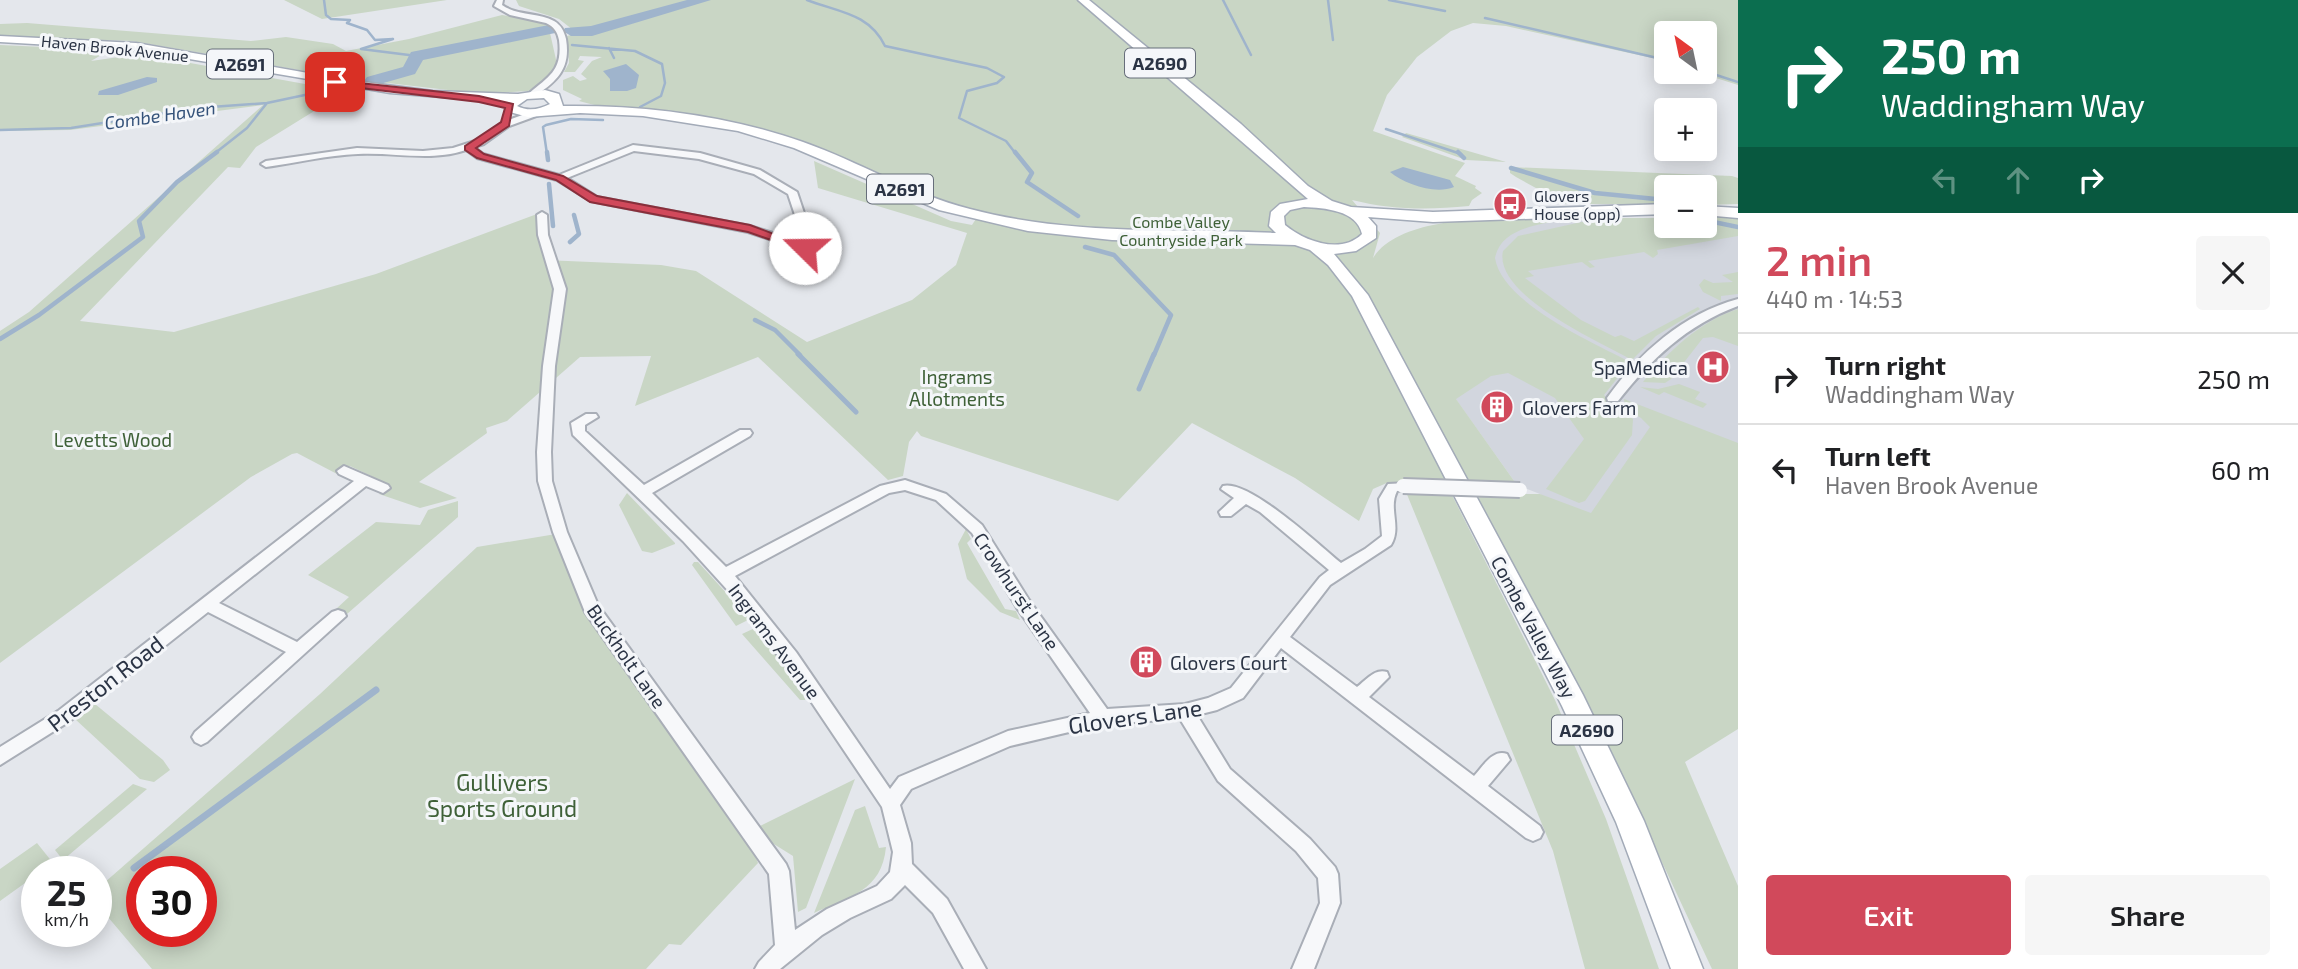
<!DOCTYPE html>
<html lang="en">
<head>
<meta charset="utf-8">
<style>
	:root { --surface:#fff; --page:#f6f6f6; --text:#202124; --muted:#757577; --line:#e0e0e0; --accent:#d1495b }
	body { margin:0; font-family:"Exo 2",sans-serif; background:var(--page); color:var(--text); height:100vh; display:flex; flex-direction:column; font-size:26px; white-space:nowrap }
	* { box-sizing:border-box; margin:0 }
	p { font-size:23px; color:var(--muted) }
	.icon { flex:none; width:38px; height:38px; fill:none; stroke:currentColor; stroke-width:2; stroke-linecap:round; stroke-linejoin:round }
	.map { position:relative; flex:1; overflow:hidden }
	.drawer { display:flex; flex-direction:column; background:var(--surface); width:560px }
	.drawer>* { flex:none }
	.banner { background:#0b6e4f; color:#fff; overflow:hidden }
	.needle { width:46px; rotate:327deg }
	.controls { position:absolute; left:1654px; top:21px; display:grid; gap:14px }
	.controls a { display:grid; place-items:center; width:63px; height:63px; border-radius:7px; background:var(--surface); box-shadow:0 4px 18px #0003; font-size:35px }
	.speed { position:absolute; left:21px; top:856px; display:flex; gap:14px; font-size:35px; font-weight:700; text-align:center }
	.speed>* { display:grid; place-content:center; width:91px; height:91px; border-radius:50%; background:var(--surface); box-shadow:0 4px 18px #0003; line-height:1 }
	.speed small { font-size:18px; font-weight:400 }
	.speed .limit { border:10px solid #d22; background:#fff; color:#111 }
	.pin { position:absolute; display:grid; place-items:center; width:60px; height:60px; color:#fff; margin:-30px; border-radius:14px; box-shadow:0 4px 10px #0006 }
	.me { position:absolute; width:77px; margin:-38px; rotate:292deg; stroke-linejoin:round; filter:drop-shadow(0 0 5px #0008) }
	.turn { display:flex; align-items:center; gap:24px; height:147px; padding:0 28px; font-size:32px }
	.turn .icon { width:91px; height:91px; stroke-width:2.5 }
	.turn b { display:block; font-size:49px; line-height:60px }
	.lanes { display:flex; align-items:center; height:66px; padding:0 28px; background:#0003; justify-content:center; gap:35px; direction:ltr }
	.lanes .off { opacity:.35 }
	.round { display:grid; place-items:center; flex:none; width:74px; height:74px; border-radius:7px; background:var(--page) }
	.overview { display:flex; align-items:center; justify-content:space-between; height:119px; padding:0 28px }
	h1 { font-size:42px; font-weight:600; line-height:52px; color:var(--accent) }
	.button { display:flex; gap:14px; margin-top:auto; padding:14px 28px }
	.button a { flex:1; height:80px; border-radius:7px; background:var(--accent); color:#fff; font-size:28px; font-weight:600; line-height:80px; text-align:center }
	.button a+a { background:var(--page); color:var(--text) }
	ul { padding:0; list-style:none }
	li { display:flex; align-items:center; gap:21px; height:91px; padding:0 28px; border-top:2px solid var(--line) }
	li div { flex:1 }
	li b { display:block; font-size:26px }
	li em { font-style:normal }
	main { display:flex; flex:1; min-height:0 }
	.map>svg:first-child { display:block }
	.built { fill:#d2d6de }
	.green { fill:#c9d6c5; fill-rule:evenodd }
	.water { fill:#9fb4cc }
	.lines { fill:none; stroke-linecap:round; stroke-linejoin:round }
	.stream-far3 { stroke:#9fb4cc; stroke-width:2.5 }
	.stream-far2 { stroke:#9fb4cc; stroke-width:4.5 }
	.stream-far1 { stroke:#9fb4cc; stroke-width:5 }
	.stream { stroke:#9fb4cc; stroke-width:7 }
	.river { fill:#9fb4cc; fill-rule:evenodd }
	.minor-casing { stroke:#a9aeb7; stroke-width:4 }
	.primary-casing { stroke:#a3abb8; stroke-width:3 }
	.minor { fill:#f7f8fa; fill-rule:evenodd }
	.primary { fill:#fff; fill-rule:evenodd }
	.minor-bridge-casing { stroke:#a9aeb7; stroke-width:18; stroke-linecap:butt }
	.minor-bridge { stroke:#f7f8fa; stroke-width:14 }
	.route { fill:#d1495b; stroke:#882f3b; stroke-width:2 }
	.labels { text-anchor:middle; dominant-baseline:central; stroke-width:6; stroke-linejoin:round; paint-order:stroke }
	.far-street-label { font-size:16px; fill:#2b3445; stroke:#f4f6f9 }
	.far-poi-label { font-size:16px; fill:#2b3445; stroke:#f4f6f9; text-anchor:start }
	.far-park-label { font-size:16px; fill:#3f6138; stroke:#f4f6f9 }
	.shield { fill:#f4f6f9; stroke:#676e7b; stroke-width:2 }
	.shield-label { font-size:18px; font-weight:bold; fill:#2b3445 }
	.far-water-label { font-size:18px; font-style:italic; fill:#34527a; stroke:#f4f6f9 }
	.poi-label { font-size:19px; fill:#2b3445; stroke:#f4f6f9; text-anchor:start }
	.park-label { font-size:19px; fill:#3f6138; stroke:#f4f6f9 }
	.street-label { font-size:19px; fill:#2b3445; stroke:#f4f6f9 }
	.near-street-label { font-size:23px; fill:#2b3445; stroke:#f4f6f9 }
	.near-park-label { font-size:23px; fill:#3f6138; stroke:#f4f6f9 }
</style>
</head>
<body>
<main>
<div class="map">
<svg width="1738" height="969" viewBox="0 0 1738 969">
	<rect width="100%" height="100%" fill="#e4e7ec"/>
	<path class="built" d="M 1738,216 L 1738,529 L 1657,570 L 1540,494 L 1517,485 L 1445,384 L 1440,243 L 1571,218 L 1666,218 L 1666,226 L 1704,226 Z"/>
	<path class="green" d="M 284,0 L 447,0 L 322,19 Z
		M 516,0 L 1738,0 L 1738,85 L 1697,72 L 1704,72 L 1704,33 L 1666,33 L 1666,61 L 1506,26 L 1473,23 L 1451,31 L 1417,57 L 1387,95 L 1373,131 L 1465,163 L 1455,176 L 1476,186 L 1475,188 L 1482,193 L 1472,200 L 1469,206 C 1428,210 1392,210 1352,200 L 1380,233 L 1373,258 C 1403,210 1519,219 1571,218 C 1545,224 1501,226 1495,258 C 1502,303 1592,342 1630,362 L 1604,395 L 1616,408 L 1633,419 L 1632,435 L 1585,501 L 1579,503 L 1546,489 L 1584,439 L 1555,398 L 1508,373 L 1491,376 L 1456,399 L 1517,485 L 1389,482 L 1373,489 L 1359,521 L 1295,478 L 1192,423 L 1118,501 L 921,436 L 917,431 L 909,442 L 903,476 L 888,480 L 758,357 L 635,406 L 651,356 L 580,357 L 507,421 L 486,428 L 487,433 L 419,482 L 457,498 L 420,508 L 379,494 L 390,485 L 350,466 L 337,474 L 297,453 L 292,454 L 251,477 L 0,663 L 0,331 L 29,312 L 263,105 L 70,130 L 0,131 L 0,45 L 110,50 L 91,61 L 119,57 L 110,55 L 119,50 L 338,90 L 319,98 L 324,105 L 256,147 L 240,168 L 228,167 L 80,321 L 174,332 L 376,274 L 537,214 L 537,236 L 544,260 L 661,265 L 696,271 L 807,342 L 912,300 L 956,265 L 967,233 L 818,188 L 814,161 L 951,221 L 972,225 L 981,211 C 909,197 845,153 775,133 C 711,114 643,119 579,101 L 582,99 L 563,90 L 563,80 L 573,76 L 580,81 L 587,79 L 581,74 L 592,61 L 602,57 L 580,56 L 578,60 L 584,61 L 575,72 L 564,72 L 569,63 L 567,36 L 577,33 L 559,19 L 519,6 Z
		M 502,15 L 537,20 L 555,27 L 550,33 L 557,64 L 543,82 L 528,91 L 482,94 L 345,78 L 132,41 L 0,36 L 0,24 L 27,23 L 251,41 L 286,37 L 333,44 L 346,51 L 409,39 Z
		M 1406,133 L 1506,162 L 1466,160 L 1402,137 Z
		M 1510,167 L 1732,176 L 1738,178 L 1738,204 L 1705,205 L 1704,187 L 1666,187 L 1666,204 L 1565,204 L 1516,177 L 1510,173 Z
		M 1705,215 L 1738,216 L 1738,236 L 1657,250 L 1658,254 L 1653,258 L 1644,252 L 1588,261 L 1595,267 L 1590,268 L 1582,262 L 1528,271 L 1534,276 L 1525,278 L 1581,320 L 1615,337 L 1621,335 L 1634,341 L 1698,307 L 1700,309 L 1656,336 L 1632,360 C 1600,342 1493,295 1503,251 L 1518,236 L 1586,221 L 1584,218 L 1666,218 L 1666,226 L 1704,226 Z
		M 1738,272 L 1738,294 L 1721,296 L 1721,301 L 1703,292 L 1699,285 L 1704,279 L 1713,283 L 1733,282 L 1722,275 Z
		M 1738,309 L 1738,346 L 1713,337 L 1703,338 L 1671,379 L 1665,383 L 1643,382 C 1668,352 1700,321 1738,309 Z
		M 1679,384 L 1700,392 L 1695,399 L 1707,404 L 1703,408 L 1664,392 L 1659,395 L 1640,387 L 1658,389 Z
		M 1624,399 L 1738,443 L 1738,729 L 1685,762 L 1738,886 L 1738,969 L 1712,969 L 1587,702 L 1476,494 L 1540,494 L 1591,513 L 1650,427 L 1641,418 L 1625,408 Z
		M 1406,492 L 1451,493 L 1555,700 L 1606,819 L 1659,969 L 1585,969 L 1553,851 Z
		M 627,493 L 675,543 L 675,544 L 652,553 L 642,551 L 619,505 Z
		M 458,501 L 458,517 L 347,614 L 336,609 L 349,597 L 308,575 L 376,522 L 420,525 L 428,510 Z
		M 966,529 L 971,539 L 967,543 L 1005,609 L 1016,611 L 1020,620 L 1000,612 L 967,579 L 958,544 Z
		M 556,534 L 586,612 L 750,842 L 758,863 L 681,945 L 669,944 L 646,969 L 152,969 L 96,903 L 96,890 L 320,694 L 477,547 ZM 142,872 L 201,872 L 201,931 L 142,931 Z
		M 694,562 L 698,562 L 750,619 L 736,626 L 692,565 Z
		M 757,627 L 806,696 L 805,700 L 800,700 L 742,634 Z
		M 95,704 L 163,760 L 170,770 L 154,782 L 140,779 L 75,719 Z
		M 855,779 L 806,908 L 798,912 L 793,856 L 769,841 L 758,827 Z
		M 133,784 L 147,789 L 63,860 L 55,850 Z
		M 865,806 L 879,848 L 886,847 C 882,891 849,897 814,913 L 855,810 Z
		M 37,843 L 53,863 L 0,901 L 0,869 Z"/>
	<path class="water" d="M 626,64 L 639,75 L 636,88 L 627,91 L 610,91 L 610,79 L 603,71 Z
		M 147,77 L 157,78 L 157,82 L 118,95 L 98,95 L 99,91 Z
		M 1403,167 L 1450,180 L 1454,187 C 1435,195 1405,184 1390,172 Z"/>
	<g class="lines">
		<path class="stream-far3" d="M 324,0 L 326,15 L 331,19 L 350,20 L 347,23 L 367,30 L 375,40 L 393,39 L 361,49 L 417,56
			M 807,0 C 838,12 869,13 885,46 L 987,68 L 1004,77 L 997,83 L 967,91 L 959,118 L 1006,141 L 1016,154
			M 1223,0 L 1251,55
			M 1328,0 L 1333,40
			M 1389,0 L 1445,11
			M 1485,18 L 1666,60
			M 572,45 L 635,51 L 662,64 L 665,83 L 661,96 L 640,107
			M 609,48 L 614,58
			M 1704,71 L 1738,82
			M 1386,129 L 1461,154
			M 0,130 L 71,128 L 197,108 L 267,103 L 319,92
			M 214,154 L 247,128 L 267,103
			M 547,154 L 543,127 L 546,125 L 571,119 L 603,120"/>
		<path class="stream-far2" d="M 547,152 L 548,160
			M 1015,152 L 1032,173 L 1027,182 L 1078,216
			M 1458,152 L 1464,158
			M 1511,168 L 1595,193 L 1666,200
			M 549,184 L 553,226
			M 1704,220 L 1738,227
			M 570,242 L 579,234 L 574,215
			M 1085,247 L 1114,255 L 1171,315 L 1154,355
			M 755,320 L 775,330 L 800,355
			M 0,339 L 39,315 L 143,237 L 139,221 L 177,182 L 217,152"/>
		<path class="stream-far1" d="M 798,354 L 856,412
			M 1139,389 L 1154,354"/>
		<path class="stream" d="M 134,868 L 376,690"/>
		<path class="river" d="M 687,0 L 711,0 L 592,36 L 571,36 L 563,31 L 565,28 L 591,26 Z
			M 554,24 L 562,29 L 560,32 L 423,60 L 415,74 L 373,86 L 364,81 L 367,77 L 403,67 L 411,52 Z"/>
		<defs>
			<path id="minor" d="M 497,0 L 503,0 L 502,5 C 518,16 538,12 554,21 C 561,25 564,31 566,39 C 571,69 557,81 534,97 L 527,95 C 547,77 563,72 559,40 C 557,31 554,27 546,23 L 510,15 L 494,6 Z
				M 536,110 L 539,111 L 539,115 L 509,126 L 484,144 L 474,147 L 483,154 L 559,175 L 633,145 L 700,153 L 760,170 L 797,192 L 807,222 L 785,238 L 810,248 L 805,251 L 748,232 L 591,201 L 557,180 L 477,158 L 466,150 C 430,162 394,152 358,154 C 327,155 296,163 266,167 L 261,164 L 266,161 L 357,148 L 423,151 L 453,148 L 478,140 L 503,122 ZM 634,151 L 699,159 L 754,174 L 788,194 L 797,221 L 776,234 L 750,226 L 597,197 L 567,178 Z
				M 542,212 L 547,215 L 548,235 L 566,289 L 555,366 L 551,452 L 552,481 L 567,532 L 598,605 L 786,864 L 789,871 L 795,930 L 827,909 L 877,886 L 890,872 L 893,852 L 882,807 L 804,691 L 741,605 L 683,541 L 573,435 L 571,423 L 586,414 L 596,414 L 598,417 L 585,425 L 585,431 L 644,485 L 740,430 L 750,430 L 752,433 L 750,436 L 652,493 L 726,567 L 880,486 L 905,480 L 946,494 L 982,525 L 1029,600 L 1107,709 L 1185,704 L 1208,698 L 1231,688 L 1320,577 L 1329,570 L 1260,512 L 1246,504 L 1231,516 L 1221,516 L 1219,512 L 1234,498 L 1221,489 L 1223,486 C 1249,479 1320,546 1341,563 L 1365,549 L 1382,536 L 1379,499 L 1388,484 L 1408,483 L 1410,486 L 1408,489 L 1397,491 C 1388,509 1402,527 1391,545 L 1330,585 L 1290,637 L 1357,687 C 1366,680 1375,668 1387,672 L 1389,677 L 1369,697 L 1474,776 C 1483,766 1493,749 1507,754 L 1510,760 L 1488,786 L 1540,826 L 1543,832 L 1540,838 L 1533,841 L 1526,838 L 1281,648 L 1243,698 L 1217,710 L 1197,715 L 1230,769 L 1310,839 L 1335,867 L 1338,874 L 1340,903 L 1314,969 L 1292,969 L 1320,903 L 1318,878 L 1296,851 L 1218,781 L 1180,719 L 1103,724 L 1010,746 L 911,789 L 900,805 L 911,843 L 912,864 L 947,899 L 986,969 L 964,969 L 933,913 L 905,885 L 891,899 L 850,918 L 822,935 L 780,969 L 755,969 L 759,962 L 775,945 L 769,874 L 585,612 L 553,532 L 538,481 L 537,452 L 543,366 L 554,289 L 538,235 L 537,215 ZM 905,490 L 936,500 L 972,533 L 1017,608 L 1090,713 L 1008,731 L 899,777 L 890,789 L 796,652 L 735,576 L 889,493 Z
				M 1738,299 L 1738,306 C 1687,325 1651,359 1618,401 L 1608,401 L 1607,398 C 1639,353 1683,314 1738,299 Z
				M 344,466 L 388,485 L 390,488 L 383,493 L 366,486 L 219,603 L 297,642 L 332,612 L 338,610 L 344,612 L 346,616 L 207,742 L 201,745 L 195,742 L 192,737 L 195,732 L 286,652 L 208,612 L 70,721 L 0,765 L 0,747 L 58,711 L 354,481 L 339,474 L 337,471 Z"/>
			<path id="primary" d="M 1078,0 L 1089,0 L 1241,124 L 1308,186 L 1332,201 L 1351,207 L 1433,212 L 1666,204 L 1666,214 L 1433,222 L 1368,217 L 1376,226 L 1376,238 L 1356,251 L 1334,254 L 1368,295 L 1583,695 L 1644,821 L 1703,969 L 1671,969 L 1616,822 L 1562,706 L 1352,296 L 1328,265 L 1310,250 L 1295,245 L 1112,240 L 1028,231 L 939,210 L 794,148 L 738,131 L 643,116 L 580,113 L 528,117 L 506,111 L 506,102 L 390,93 L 136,50 L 0,42 L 0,36 L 136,43 L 348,80 L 433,91 L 518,94 L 545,90 L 559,94 L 563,106 C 644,105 726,115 803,142 C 860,162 911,194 970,209 C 1071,236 1173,228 1276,233 L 1269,226 L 1271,212 L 1280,204 L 1308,199 ZM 544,98 L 550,104 C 540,109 529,112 517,106 L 527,99 ZM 1304,207 C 1324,208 1357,210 1362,234 C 1341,255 1304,241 1285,225 L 1284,216 L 1290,210 Z
				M 1704,206 L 1738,208 L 1738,218 L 1704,215 Z"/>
		</defs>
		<use href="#minor" class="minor-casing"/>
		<use href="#primary" class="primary-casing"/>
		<use href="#minor" class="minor"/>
		<use href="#primary" class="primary"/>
		<defs>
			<path id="minor-bridge" d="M 1403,486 L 1520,490"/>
		</defs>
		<use href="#minor-bridge" class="minor-bridge-casing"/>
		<use href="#minor-bridge" class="minor-bridge"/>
	</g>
	<path class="route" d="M 332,80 L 479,96 L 513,104 L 509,126 L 476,148 L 484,154 L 563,176 L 597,196 L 750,225 L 811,248 L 805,252 L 748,232 L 590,202 L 556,180 L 477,158 L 465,150 L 465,146 L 501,122 L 505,108 L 479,102 L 335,85 Z"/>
	<defs>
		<symbol id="bus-disc" viewBox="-11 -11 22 22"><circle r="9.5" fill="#d1495b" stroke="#f4f6f9"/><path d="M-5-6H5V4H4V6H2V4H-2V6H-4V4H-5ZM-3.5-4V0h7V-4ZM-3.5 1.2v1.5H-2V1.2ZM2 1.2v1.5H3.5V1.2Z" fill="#fff"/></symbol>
		<symbol id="hospital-disc" viewBox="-11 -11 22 22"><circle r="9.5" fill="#d1495b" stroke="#f4f6f9"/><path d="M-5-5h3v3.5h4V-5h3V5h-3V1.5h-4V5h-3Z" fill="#fff"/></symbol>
		<symbol id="building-disc" viewBox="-11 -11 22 22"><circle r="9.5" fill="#d1495b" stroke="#f4f6f9"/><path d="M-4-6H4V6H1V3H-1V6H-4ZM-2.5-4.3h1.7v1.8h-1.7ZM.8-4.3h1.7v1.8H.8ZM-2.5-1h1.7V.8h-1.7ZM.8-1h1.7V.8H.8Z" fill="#fff"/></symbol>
	</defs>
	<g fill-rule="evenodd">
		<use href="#bus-disc" x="1491" y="185" width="38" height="38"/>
		<use href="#hospital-disc" x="1694" y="348" width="38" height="38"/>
		<use href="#building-disc" x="1478" y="388" width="38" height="38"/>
		<use href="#building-disc" x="1127" y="643" width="38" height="38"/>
	</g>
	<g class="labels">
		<g class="far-street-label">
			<text transform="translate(115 48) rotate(6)">Haven Brook Avenue</text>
		</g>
		<g class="far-poi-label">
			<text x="1534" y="195">Glovers<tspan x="1534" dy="18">House (opp)</tspan></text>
		</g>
		<g class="far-park-label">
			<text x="1181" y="221">Combe Valley<tspan x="1181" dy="18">Countryside Park</tspan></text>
		</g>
		<g class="shield">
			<rect x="1125" y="48.5" width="70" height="29" rx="5"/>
			<rect x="207" y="49.5" width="66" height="29" rx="5"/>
			<rect x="867" y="174.5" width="66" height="29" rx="5"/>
			<rect x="1552" y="715.5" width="70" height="29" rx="5"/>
		</g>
		<g class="shield-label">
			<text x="1160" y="63">A2690</text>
			<text x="240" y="64">A2691</text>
			<text x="900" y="189">A2691</text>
			<text x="1587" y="730">A2690</text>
		</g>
		<g class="far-water-label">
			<text transform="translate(160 115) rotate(-8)">Combe Haven</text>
		</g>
		<g class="poi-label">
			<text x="1688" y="367" text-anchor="end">SpaMedica</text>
			<text x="1522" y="407">Glovers Farm</text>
			<text x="1170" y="662">Glovers Court</text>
		</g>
		<g class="park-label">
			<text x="957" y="376">Ingrams<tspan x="957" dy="22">Allotments</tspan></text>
			<text x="113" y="439">Levetts Wood</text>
		</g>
		<g class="street-label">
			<text transform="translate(1017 591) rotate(56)">Crowhurst Lane</text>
			<text transform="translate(1534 627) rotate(62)">Combe Valley Way</text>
			<text transform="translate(775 641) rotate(53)">Ingrams Avenue</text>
			<text transform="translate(627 656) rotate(55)">Buckholt Lane</text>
		</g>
		<g class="near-street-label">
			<text transform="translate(105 683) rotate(-38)">Preston Road</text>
			<text transform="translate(1135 716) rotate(-8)">Glovers Lane</text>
		</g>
		<g class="near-park-label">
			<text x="502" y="782">Gullivers<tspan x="502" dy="26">Sports Ground</tspan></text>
		</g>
	</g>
</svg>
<div class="controls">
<a><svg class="needle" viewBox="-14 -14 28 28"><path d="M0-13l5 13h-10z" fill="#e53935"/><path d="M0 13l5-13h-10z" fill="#757577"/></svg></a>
<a>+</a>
<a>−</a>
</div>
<div class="speed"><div>25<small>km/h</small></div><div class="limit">30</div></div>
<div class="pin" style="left:335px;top:82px;background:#d93025"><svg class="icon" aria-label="arrive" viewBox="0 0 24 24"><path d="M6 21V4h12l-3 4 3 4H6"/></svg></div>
<svg class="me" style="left:805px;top:248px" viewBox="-20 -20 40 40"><circle r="19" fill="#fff"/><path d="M0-13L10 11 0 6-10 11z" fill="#d1495b"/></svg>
</div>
<section class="drawer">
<div class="banner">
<div class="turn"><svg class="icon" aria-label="right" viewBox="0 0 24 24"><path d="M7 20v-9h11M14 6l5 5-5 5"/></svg><div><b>250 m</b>Waddingham Way</div></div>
<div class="lanes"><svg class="icon off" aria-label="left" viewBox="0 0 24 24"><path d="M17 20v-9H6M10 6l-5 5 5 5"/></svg><svg class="icon off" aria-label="ahead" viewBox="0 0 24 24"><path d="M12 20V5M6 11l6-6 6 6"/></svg><svg class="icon" aria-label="right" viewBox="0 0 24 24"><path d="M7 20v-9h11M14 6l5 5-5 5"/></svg></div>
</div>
<div class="overview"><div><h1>2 min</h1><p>440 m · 14:53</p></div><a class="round"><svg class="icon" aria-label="close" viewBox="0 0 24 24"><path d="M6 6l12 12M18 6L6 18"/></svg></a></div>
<ul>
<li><svg class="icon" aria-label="right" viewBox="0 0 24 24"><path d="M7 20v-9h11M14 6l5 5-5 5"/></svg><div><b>Turn right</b><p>Waddingham Way</p></div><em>250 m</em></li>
<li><svg class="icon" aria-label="left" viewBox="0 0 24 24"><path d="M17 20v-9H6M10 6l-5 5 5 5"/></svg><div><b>Turn left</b><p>Haven Brook Avenue</p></div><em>60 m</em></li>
</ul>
<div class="button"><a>Exit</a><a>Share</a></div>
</section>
</main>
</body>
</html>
